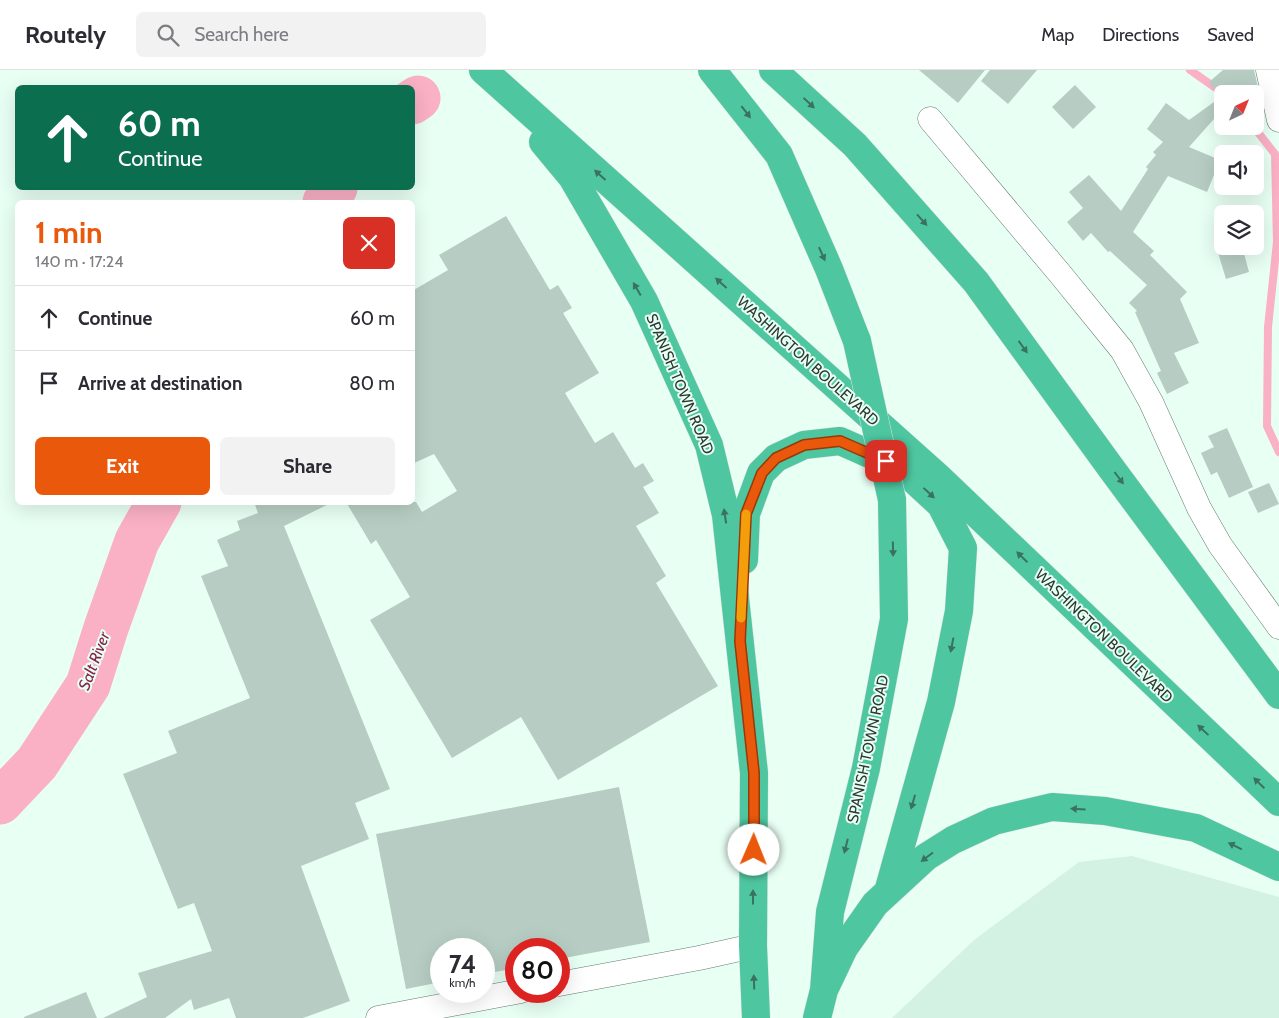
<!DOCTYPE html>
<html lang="en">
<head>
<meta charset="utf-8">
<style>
	:root { --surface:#fff; --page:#f2f2f3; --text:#2b2b33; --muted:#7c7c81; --line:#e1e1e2; --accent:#ea580c }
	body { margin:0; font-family:Cabin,sans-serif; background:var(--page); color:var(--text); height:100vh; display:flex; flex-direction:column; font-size:19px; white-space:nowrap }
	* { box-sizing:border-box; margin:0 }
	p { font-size:16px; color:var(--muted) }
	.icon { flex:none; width:28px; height:28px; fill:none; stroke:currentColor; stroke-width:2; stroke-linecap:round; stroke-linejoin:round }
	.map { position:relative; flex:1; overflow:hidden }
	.panel { position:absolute; left:15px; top:130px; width:400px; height:305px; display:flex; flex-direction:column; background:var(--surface); border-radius:8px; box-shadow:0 5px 20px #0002 }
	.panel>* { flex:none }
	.top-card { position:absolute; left:15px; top:15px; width:400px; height:105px; border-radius:8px; box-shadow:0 5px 20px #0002; background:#0b6e4f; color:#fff; overflow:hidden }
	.needle { width:32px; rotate:43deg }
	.controls { position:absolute; left:1214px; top:15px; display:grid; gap:10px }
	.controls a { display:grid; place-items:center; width:50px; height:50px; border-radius:8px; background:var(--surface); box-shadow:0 5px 20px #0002; font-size:25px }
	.speed { position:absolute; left:430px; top:868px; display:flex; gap:10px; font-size:25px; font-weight:700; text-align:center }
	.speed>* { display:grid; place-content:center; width:65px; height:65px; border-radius:50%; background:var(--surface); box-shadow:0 5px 20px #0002; line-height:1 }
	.speed small { font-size:12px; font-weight:400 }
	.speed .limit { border:8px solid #d22; background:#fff; color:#111 }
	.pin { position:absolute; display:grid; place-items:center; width:42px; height:42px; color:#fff; margin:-21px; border-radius:10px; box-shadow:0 2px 8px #0006 }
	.me { position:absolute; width:55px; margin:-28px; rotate:1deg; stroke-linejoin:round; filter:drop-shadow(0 0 4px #0008) }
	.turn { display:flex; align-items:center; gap:18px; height:105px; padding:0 20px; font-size:22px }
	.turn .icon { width:65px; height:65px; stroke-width:2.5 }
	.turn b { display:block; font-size:35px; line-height:42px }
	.round { display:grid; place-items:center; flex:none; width:52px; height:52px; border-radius:8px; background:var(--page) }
	.headline { display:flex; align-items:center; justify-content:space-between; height:85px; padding:0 20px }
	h1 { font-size:30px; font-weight:700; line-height:38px; color:var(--accent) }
	.primary-button { display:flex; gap:10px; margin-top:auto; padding:10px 20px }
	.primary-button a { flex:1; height:58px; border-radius:8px; background:var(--accent); color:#fff; font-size:20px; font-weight:700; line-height:58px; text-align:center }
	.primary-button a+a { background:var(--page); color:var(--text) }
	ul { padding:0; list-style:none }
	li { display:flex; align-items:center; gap:15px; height:65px; padding:0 20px; border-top:1px solid var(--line) }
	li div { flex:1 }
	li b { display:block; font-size:19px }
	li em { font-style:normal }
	header { display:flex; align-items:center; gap:30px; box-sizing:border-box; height:70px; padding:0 25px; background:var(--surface); border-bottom:1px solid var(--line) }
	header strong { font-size:24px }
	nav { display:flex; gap:28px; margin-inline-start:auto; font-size:18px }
	.search { width:350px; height:45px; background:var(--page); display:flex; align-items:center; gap:12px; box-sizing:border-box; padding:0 18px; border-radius:8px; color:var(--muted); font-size:19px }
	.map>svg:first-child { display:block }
	.built { fill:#d4f2e4 }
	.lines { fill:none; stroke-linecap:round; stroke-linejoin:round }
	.stream { stroke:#fab0c5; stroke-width:8 }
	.river { stroke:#fab0c5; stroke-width:45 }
	.building { fill:#b7cdc3 }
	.minor-casing { stroke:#667b71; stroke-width:25 }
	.trunk-casing { stroke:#e2e3e2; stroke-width:29 }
	.minor { stroke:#fff; stroke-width:24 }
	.trunk { stroke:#4ec6a0; stroke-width:28 }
	.trunk-bridge-casing { stroke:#e2e3e2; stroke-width:29; stroke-linecap:butt }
	.trunk-bridge { stroke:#4ec6a0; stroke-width:28 }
	.oneway { fill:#3b715f }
	.route-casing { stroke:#983908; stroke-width:12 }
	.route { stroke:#ea580c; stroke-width:9 }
	.slow { stroke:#f59e0b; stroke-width:9 }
	.labels { text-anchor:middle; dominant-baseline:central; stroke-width:4; stroke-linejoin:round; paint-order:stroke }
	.street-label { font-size:15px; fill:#2f3833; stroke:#e8fff4 }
	.water-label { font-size:16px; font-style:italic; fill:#89224c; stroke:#e8fff4 }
</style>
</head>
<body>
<header>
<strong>Routely</strong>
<div class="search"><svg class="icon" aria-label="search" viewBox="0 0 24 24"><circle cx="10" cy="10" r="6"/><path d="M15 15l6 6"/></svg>Search here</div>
<nav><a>Map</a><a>Directions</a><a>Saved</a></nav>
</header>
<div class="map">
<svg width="1279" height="948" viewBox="0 0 1279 948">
	<rect width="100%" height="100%" fill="#e8fff4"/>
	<path class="built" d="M 1132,786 L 1279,827 L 1279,948 L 892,948 L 974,870 L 1079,792 Z"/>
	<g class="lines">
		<path class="stream" d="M 1190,0 L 1220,21
			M 1253,56 L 1275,84 L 1277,172 L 1268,257 L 1267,356 L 1279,382"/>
		<path class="river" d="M 412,32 L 418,28
			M 325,132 L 335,118
			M 0,732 L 37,693 L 88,615 L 106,558 L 137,471 L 159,432"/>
	</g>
	<path class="building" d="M 919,0 L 985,0 L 958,33 Z
		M 990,0 L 1037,0 L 1008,34 L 981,11 Z
		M 1223,0 L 1254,0 L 1260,26 L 1255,29 L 1255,24 L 1222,24 L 1222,40 L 1189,77 L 1220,90 L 1207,122 L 1168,106 L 1133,162 L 1154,181 L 1150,185 L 1187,222 L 1180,229 L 1199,273 L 1174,283 L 1189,313 L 1167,324 L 1157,303 L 1161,301 L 1135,242 L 1137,241 L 1129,233 L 1147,215 L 1110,181 L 1108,182 L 1091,163 L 1083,171 L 1067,152 L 1083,138 L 1069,122 L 1089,105 L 1121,141 L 1148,99 L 1146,97 L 1156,85 L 1153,82 L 1163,72 L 1147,59 L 1166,33 L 1189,50 L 1221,27 L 1209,12 Z
		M 1075,15 L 1096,37 L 1073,59 L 1052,37 Z
		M 506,146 L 550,220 L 558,215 L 572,238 L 563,243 L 599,303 L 565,323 L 595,373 L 613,362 L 635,398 L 643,393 L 654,411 L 643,417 L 659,443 L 636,456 L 666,506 L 656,513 L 718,616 L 558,710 L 521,647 L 452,688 L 370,550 L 410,527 L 376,470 L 371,474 L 346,432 L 416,432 L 422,442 L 457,421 L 434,384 L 412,394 L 412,221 L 448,200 L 439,185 Z
		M 1216,176 L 1242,176 L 1249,202 L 1226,209 Z
		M 1227,358 L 1253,417 L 1229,428 L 1217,402 L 1211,405 L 1201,383 L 1214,377 L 1208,366 Z
		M 1269,413 L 1279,434 L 1258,443 L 1248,422 Z
		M 254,432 L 333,432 L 284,456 L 390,719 L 355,733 L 369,769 L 301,796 L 350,931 L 303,948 L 236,948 L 229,928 L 194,940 L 191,929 L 165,948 L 103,948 L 147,927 L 138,903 L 212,881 L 194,833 L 178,839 L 123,704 L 177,683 L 168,661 L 250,628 L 201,506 L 228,496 L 217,470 L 240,460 L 237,451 L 258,443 Z
		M 619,717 L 650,872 L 559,889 L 559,879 L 516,879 L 516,898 L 484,904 L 484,879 L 441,879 L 441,912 L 406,919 L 376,764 Z
		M 86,922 L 97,948 L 24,948 L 24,947 Z"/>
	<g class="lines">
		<defs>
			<path id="minor" d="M 1268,0 L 1279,50
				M 930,49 L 1061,205 L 1122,280 L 1151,332 L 1199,438 L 1220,475 L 1279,557
				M 559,914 L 699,888 L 753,876
				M 378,948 L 521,921"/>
			<path id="trunk" d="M 483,0 L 938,407 L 1279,732
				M 712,0 L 779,85 L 829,199 L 857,271
				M 773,0 L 855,75 L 976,212 L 1111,398 L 1279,625
				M 543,72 L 572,107 L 644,231 L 709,375 L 726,445 L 754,703 L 753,876 L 756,948
				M 744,490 L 746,444 L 761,403 L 776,388 L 804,375 L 840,371 L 901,398 L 941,435 L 963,478 L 959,541 L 941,632 L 888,822
				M 824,920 L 844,878 L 875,834 L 926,787 L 953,770 L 994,751 L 1052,737 L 1105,741 L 1196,758 L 1279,797
				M 817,948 L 824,920 L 830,842 L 866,698 L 894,549 L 892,430"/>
		</defs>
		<use href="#minor" class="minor-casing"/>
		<use href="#trunk" class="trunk-casing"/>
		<use href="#minor" class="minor"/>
		<use href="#trunk" class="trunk"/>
		<defs>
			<path id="trunk-bridge" d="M 857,271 L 892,430"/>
		</defs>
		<use href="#trunk-bridge" class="trunk-bridge-casing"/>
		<use href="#trunk-bridge" class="trunk-bridge"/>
	</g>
	<defs><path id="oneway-solid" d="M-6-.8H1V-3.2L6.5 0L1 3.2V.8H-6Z" transform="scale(1.25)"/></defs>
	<g class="oneway">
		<use href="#oneway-solid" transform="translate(809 33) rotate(43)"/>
		<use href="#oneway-solid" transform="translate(746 42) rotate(52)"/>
		<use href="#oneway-solid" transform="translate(600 105) rotate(-138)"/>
		<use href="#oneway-solid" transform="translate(922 150) rotate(48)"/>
		<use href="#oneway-solid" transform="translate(822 184) rotate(66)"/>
		<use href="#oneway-solid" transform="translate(721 213) rotate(-138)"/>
		<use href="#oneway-solid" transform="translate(637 219) rotate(-120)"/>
		<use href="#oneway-solid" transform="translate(1023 277) rotate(54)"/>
		<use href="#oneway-solid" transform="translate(1119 408) rotate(53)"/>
		<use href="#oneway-solid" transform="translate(929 423) rotate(43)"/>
		<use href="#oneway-solid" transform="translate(725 446) rotate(-99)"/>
		<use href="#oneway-solid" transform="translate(893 479) rotate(89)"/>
		<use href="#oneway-solid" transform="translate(1022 487) rotate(-136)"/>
		<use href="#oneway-solid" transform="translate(952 575) rotate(101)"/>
		<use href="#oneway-solid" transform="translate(1203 660) rotate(-137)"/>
		<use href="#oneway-solid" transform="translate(1259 713) rotate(-136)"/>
		<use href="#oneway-solid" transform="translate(913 732) rotate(106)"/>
		<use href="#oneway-solid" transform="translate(1078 739) rotate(-176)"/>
		<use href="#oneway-solid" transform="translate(846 776) rotate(104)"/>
		<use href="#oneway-solid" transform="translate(1235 776) rotate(-154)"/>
		<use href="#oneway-solid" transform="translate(927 787) rotate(143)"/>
		<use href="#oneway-solid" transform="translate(753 827) rotate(-90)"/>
		<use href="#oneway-solid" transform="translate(754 912) rotate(-92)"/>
	</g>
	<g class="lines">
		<defs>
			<path id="route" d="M 754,780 L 754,703 L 740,571 L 746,444 L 762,403 L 776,388 L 804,375 L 840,371 L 886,391"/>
		</defs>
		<use href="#route" class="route-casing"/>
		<use href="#route" class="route"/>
		<path class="slow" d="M 741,548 L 746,444"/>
	</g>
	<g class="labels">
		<g class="street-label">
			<text transform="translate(808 291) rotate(42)">WASHINGTON BOULEVARD</text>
			<text transform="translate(680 314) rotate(67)">SPANISH TOWN ROAD</text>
			<text transform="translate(1104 566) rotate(44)">WASHINGTON BOULEVARD</text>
			<text transform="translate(868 679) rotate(-78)">SPANISH TOWN ROAD</text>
		</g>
		<g class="water-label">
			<text transform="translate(94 591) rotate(-69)">Salt River</text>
		</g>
	</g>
</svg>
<div class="controls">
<a><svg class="needle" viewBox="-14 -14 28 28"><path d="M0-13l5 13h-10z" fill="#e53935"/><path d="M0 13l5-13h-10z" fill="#7c7c81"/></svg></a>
<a><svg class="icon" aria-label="sound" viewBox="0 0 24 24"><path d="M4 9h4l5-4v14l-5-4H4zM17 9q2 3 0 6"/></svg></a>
<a><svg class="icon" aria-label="layers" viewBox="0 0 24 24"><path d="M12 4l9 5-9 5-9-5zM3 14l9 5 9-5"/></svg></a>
</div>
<div class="speed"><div>74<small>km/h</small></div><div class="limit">80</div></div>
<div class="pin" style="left:886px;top:391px;background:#d93025"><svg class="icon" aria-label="arrive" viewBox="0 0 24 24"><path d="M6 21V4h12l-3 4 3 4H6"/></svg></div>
<svg class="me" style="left:754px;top:780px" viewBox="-20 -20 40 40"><circle r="19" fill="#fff"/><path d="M0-13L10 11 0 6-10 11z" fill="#ea580c"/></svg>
<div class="top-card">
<div class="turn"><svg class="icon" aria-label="ahead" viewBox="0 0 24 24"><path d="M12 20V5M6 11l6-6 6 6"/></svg><div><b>60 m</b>Continue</div></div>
</div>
<section class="panel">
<div class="headline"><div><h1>1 min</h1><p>140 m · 17:24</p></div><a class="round" style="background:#d93025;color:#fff"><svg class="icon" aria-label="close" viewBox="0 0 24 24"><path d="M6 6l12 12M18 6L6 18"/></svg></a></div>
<ul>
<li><svg class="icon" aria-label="ahead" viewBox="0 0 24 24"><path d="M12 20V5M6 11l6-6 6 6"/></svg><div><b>Continue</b></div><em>60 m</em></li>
<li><svg class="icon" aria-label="arrive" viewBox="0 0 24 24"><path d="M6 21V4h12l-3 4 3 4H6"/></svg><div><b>Arrive at destination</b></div><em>80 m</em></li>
</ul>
<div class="primary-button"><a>Exit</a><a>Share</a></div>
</section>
</div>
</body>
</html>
